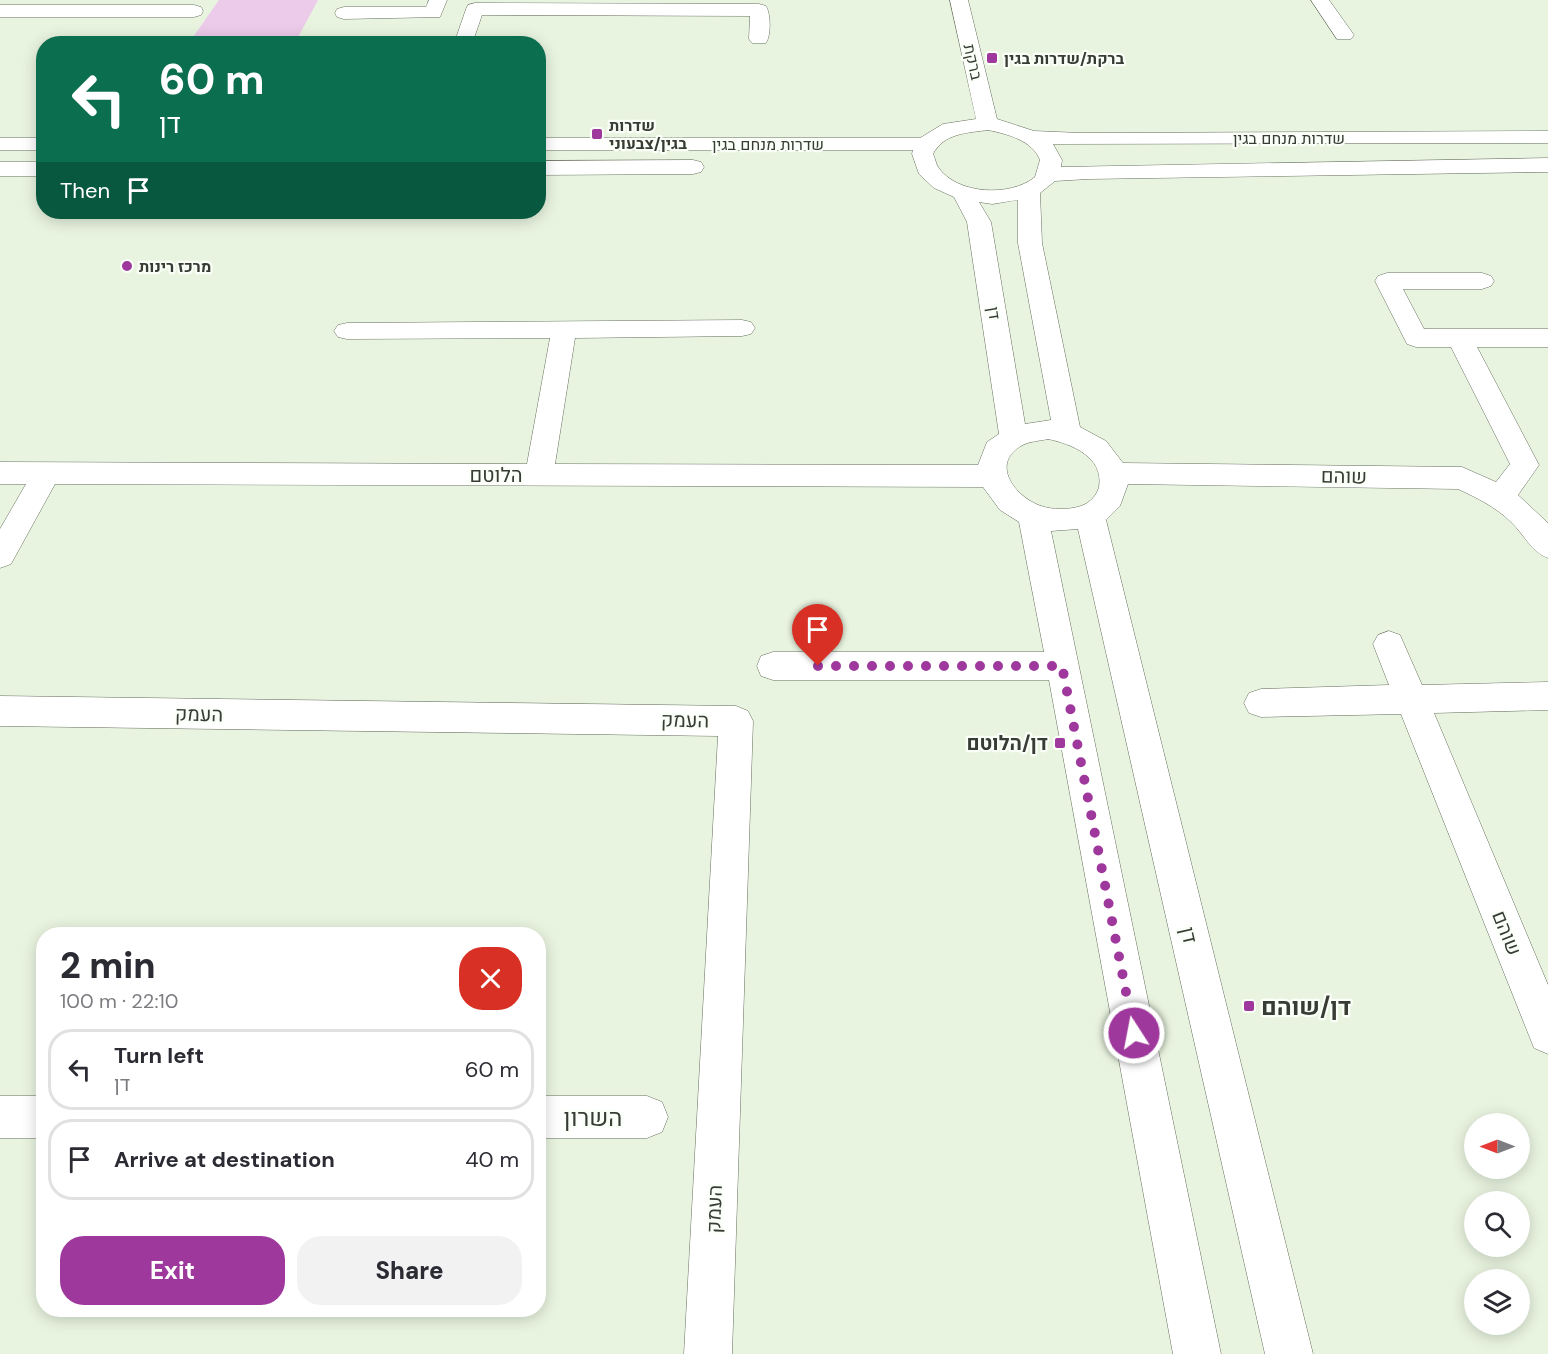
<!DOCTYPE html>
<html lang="en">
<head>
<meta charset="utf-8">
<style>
	:root { --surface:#fff; --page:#f2f2f3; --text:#2b2b33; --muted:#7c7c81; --line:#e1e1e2; --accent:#9f389c }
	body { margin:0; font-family:"DM Sans",Heebo,sans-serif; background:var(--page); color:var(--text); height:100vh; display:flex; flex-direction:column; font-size:22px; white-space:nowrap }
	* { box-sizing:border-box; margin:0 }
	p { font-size:20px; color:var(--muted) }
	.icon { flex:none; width:33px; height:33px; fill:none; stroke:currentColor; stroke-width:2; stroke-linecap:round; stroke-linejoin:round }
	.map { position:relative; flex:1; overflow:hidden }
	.details { position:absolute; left:36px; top:927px; width:510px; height:390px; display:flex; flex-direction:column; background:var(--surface); border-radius:24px; box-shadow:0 3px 15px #0003 }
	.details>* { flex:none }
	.hud { position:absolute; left:36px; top:36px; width:510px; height:183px; border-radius:24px; box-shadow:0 3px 15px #0003; background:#0b6e4f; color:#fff; overflow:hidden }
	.needle { width:39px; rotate:270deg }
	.buttons { position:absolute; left:1464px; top:1113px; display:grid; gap:12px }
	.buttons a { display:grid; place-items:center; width:66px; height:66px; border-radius:50%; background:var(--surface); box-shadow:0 3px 15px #0003; font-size:30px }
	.pin { position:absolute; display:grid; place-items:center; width:51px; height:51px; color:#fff; margin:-62px -26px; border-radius:50% 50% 50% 0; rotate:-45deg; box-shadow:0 0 6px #0007 }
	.pin .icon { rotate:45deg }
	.me { position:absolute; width:66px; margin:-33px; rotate:349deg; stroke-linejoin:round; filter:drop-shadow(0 0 4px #0008) }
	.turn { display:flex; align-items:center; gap:21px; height:126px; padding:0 24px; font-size:27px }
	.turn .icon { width:78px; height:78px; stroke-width:2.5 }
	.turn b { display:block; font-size:42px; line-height:51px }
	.then { display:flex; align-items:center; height:57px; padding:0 24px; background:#0003; gap:12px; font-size:22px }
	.round { display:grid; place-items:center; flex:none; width:63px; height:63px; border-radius:24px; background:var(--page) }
	.overview { display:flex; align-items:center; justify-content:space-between; height:102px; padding:0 24px }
	h1 { font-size:36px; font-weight:800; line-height:45px }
	.action { display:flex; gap:12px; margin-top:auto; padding:12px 24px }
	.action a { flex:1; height:69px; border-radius:24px; background:var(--accent); color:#fff; font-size:24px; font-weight:800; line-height:69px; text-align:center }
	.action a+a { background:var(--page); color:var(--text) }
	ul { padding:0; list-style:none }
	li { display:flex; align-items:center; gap:18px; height:81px; margin:0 12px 9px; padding:0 12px; border:3px solid var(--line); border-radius:24px }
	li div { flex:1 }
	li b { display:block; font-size:22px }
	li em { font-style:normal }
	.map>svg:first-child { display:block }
	.green { fill:#eccae9 }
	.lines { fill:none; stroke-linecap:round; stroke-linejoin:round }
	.minor-casing { stroke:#666f5e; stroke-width:1 }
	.minor { fill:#fff; fill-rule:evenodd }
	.route { stroke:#9f389c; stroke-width:10; stroke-dasharray:0 18 }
	.poi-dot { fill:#9f389c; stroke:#fafff7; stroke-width:2 }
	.labels { text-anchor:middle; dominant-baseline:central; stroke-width:4.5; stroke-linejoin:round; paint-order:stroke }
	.far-poi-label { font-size:16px; font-weight:bold; fill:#383c35; stroke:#fafff7; text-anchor:start }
	.far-street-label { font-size:16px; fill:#383c35; stroke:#fafff7 }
	.street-label { font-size:20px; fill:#383c35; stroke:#fafff7 }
	.poi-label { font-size:20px; font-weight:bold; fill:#383c35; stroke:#fafff7; text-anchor:end }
	.near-poi-label { font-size:24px; font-weight:bold; fill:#383c35; stroke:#fafff7; text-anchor:start }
	.near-street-label { font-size:24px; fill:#383c35; stroke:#fafff7 }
</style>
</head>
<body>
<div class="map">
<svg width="1548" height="1354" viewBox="0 0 1548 1354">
	<rect width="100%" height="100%" fill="#e9f4e0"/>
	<path class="green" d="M 219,0 L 318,0 L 295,43 L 189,43 Z"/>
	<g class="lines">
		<defs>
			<path id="minor" d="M 429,0 L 447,0 L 440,17 L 344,19 L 337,17 L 335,13 L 337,9 L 344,7 L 426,7 Z
				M 950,0 L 968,0 L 997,119 L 1034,131 L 1080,133 L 1548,131 L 1548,143 L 1053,144 L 1062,160 L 1061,167 L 1548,158 L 1548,172 L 1088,179 L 1055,181 L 1040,193 L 1042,243 L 1080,427 L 1106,441 L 1123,463 L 1462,467 L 1496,482 L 1510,464 L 1451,347 L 1416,347 L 1407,344 L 1375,281 L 1378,276 L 1387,273 L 1482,273 L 1491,276 L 1494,281 L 1491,286 L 1482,289 L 1403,289 L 1424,329 L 1548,329 L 1548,347 L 1477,347 L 1539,465 L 1518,495 L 1548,523 L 1548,558 C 1531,552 1524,534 1511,522 C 1496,507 1477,498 1458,489 L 1128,484 L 1120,506 L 1106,520 L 1313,1354 L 1265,1354 L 1078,529 L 1051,531 L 1221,1354 L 1173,1354 L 1049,680 L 773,680 L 761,676 L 757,666 L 761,656 L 773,652 L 1044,652 L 1019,522 L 1000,510 L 983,487 L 55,484 L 11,564 L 0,568 L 0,529 L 26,484 L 0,484 L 0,462 L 527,464 L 550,338 L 347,339 L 338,337 L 334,331 L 338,325 L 347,323 L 742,320 L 751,322 L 755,328 L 751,334 L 742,336 L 575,338 L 555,464 L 978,465 L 987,442 L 999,434 L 967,222 L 954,197 L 934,188 L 919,174 L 912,154 L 913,150 L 538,150 L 538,138 L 920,138 L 943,124 L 976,119 ZM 988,130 C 1007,134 1032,140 1040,160 L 1035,177 C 1011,197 957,195 938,167 C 936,164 935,158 933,154 C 944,133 967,133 988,130 ZM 1018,200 L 1018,243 L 1051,420 L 1025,424 L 991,222 L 979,202 L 992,204 ZM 1048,439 C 1072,444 1104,457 1099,487 C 1097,495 1090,503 1081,506 C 1069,510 1053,510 1041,506 C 1015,497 990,464 1021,446 C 1029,441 1040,441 1048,439 Z
				M 1311,0 L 1329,0 L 1354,35 L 1351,39 L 1337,39 Z
				M 475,3 L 759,4 L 766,6 C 771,15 771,35 766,43 L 752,43 L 749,39 L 750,16 L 482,15 L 472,44 L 454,44 L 466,9 L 468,5 Z
				M 0,5 L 194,5 L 201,7 L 203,11 L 201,15 L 194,17 L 0,17 Z
				M 0,138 L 44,138 L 44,150 L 0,150 Z
				M 693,160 L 701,162 L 704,167 L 701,172 L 693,174 L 538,175 L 538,161 Z
				M 0,162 L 44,162 L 44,176 L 0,176 Z
				M 1389,631 L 1400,635 L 1422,685 L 1548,682 L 1548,710 L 1434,713 L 1548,985 L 1548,1054 L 1534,1048 L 1401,714 L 1261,717 L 1249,713 L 1244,703 L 1249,693 L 1261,689 L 1389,685 L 1373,644 L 1378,635 Z
				M 0,696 L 736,706 L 748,711 L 753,721 L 732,1354 L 684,1354 L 718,736 L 0,726 Z
				M 0,1096 L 44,1096 L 44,1138 L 0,1138 Z
				M 538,1096 L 647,1096 L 662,1102 L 668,1117 L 662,1132 L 647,1138 L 538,1138 Z"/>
		</defs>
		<use href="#minor" class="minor-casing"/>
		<use href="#minor" class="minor"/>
	</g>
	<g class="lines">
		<path class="route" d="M 818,666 L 1062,666 L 1134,1033"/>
	</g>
	<g class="poi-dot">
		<rect x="986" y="52" width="12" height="12" rx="3"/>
		<rect x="591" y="128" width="12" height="12" rx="3"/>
		<circle cx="127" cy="266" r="6"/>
		<rect x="1054" y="737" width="12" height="12" rx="3"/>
		<rect x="1243" y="1000" width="12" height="12" rx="3"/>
	</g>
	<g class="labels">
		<g class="far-poi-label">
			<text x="1004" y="58">ברקת/שדרות בגין</text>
			<text x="609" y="125">שדרות<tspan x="609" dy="18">בגין/צבעוני</tspan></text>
			<text x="139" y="266">מרכז רינות</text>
		</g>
		<g class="far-street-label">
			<text transform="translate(973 62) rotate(77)">ברקת</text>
			<text x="1289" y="138">שדרות מנחם בגין</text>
			<text x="768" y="144">שדרות מנחם בגין</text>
			<text transform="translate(994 313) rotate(81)">דן</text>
		</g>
		<g class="street-label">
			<text x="496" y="475">הלוטם</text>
			<text transform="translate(1344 476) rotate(1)">שוהם</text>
			<text transform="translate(199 714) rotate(1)">העמק</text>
			<text transform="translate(685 720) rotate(1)">העמק</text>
			<text transform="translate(1507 933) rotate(68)">שוהם</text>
			<text transform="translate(1189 935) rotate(77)">דן</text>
			<text transform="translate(714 1209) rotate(-88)">העמק</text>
		</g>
		<g class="poi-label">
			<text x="1048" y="743">דן/הלוטם</text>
		</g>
		<g class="near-poi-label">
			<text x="1261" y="1006">דן/שוהם</text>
		</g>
		<g class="near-street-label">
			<text x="593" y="1117">השרון</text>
		</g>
	</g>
</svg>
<div class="buttons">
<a><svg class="needle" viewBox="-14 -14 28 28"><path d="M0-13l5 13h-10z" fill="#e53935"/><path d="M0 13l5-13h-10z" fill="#7c7c81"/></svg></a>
<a><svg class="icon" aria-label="search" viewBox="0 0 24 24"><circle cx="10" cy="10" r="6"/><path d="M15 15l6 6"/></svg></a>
<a><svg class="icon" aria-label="layers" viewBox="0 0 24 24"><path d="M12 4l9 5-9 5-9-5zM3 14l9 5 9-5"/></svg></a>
</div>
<div class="pin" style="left:818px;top:666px;background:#d93025"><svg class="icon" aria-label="arrive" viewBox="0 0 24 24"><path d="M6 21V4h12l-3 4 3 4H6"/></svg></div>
<svg class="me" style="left:1134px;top:1033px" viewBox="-20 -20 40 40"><circle r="17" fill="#9f389c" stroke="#fff" stroke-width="3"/><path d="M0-11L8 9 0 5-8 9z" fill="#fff"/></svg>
<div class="hud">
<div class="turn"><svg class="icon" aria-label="left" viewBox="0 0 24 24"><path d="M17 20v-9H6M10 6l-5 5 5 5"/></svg><div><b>60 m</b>דן</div></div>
<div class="then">Then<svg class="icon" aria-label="arrive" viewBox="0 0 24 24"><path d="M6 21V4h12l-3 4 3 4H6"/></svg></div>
</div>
<section class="details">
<div class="overview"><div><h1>2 min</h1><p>100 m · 22:10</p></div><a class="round" style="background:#d93025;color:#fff"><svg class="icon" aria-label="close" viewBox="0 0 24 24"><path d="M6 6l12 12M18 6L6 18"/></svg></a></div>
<ul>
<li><svg class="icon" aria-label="left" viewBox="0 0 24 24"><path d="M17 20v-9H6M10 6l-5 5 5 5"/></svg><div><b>Turn left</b><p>דן</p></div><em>60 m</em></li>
<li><svg class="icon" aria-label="arrive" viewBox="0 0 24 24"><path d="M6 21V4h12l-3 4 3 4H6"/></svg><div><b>Arrive at destination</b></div><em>40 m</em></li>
</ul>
<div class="action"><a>Exit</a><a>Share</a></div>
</section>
</div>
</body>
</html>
